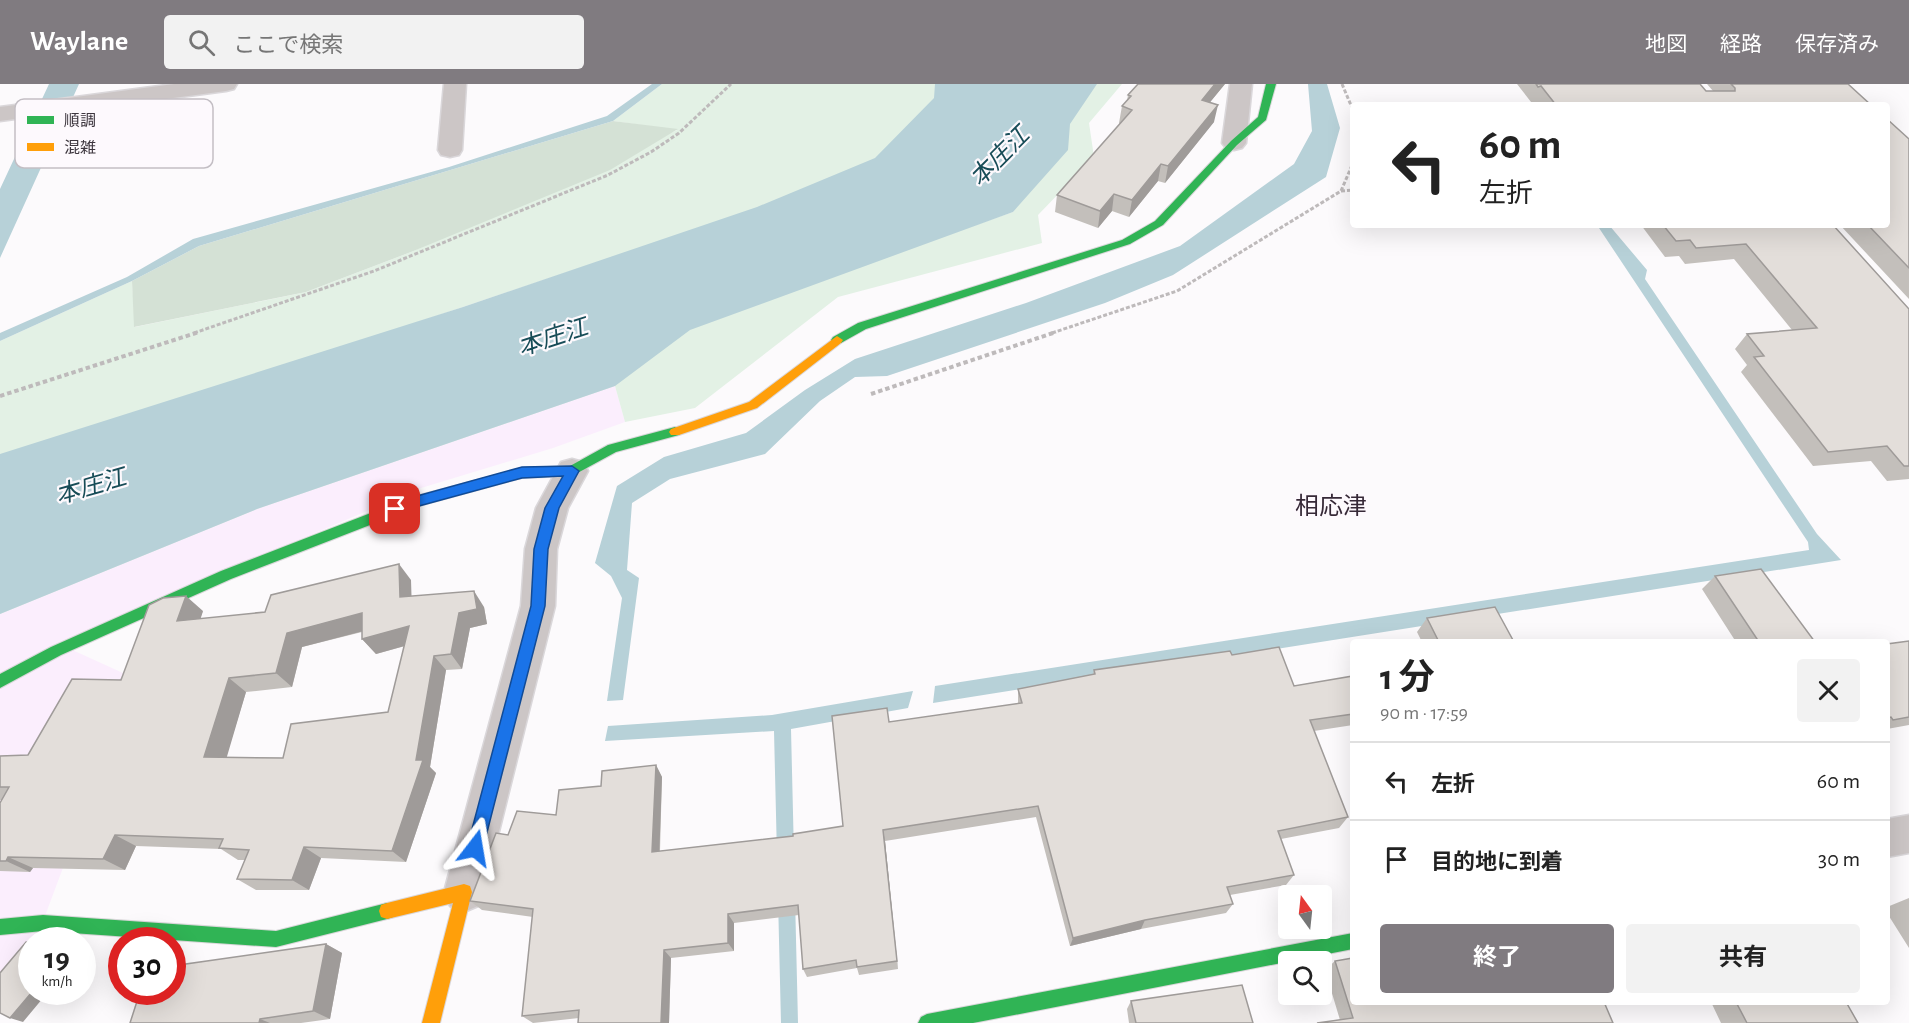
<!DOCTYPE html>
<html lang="ja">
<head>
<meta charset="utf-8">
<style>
	:root { --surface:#fff; --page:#f2f2f2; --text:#222; --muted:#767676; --line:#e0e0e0; --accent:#807b80 }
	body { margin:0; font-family:"Alegreya Sans","Noto Sans JP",sans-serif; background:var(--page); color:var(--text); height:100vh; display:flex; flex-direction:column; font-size:22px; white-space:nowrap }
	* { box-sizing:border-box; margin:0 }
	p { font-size:20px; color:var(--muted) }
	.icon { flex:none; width:33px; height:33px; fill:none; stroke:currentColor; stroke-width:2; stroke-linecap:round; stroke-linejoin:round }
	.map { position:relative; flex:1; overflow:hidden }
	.side { position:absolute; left:1350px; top:555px; width:540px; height:366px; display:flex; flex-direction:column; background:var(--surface); border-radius:6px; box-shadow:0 6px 24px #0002 }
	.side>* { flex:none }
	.guide { position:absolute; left:1350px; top:18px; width:540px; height:126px; border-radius:6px; box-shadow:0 6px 24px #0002; background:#fff; color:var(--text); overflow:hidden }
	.needle { width:39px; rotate:345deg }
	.tools { position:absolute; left:1278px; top:801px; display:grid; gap:12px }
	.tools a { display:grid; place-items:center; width:54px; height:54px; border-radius:6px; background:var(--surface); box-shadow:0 6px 24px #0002; font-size:30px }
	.speed { position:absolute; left:18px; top:843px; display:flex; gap:12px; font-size:30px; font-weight:700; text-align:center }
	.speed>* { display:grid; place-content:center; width:78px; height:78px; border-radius:50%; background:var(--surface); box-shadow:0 6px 24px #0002; line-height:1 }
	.speed small { font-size:15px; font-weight:400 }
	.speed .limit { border:9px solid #d22; background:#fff; color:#111 }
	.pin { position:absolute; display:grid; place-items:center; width:51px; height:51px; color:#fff; margin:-26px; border-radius:12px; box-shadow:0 3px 9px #0006 }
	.me { position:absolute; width:66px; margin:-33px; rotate:14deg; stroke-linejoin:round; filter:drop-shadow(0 0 4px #0008) }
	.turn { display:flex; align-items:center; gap:21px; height:126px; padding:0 30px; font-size:27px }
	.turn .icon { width:78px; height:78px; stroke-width:2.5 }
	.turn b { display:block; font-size:42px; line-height:51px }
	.round { display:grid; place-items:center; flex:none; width:63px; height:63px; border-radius:6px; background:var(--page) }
	.summary { display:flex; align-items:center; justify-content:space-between; height:102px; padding:0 30px }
	h1 { font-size:36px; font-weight:700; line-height:45px }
	.button { display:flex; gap:12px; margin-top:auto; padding:12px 30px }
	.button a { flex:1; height:69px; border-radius:6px; background:var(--accent); color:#fff; font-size:24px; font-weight:700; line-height:69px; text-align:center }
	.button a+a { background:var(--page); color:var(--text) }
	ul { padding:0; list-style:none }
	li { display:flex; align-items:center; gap:18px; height:78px; padding:0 30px; border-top:2px solid var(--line) }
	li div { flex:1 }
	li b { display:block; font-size:22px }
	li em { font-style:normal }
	header { display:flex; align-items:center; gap:36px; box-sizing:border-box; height:84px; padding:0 30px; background:var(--accent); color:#fff }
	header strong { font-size:28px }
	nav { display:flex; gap:33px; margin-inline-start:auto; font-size:21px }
	.search { width:420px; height:54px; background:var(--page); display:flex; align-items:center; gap:15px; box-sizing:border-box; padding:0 21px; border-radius:6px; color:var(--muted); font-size:22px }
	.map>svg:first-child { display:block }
	.built { fill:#fbeefd }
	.green { fill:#e3f1e5 }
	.forest { fill:#d4e1d5 }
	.water { fill:#b7d1d8 }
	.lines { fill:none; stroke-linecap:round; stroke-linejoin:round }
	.street-casing { stroke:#dad7da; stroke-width:3 }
	.fast-casing { stroke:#dad7da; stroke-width:2 }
	.slow-casing { stroke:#dad7da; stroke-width:2 }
	.path-far1 { stroke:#bebabb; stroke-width:3; stroke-dasharray:4 2; stroke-linecap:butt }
	.path { stroke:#bebabb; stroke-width:4; stroke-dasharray:4.5 3; stroke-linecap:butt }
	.street { fill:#ccc6c6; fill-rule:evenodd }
	.fast { fill:#30b455; fill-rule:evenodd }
	.slow { fill:#ff9f0a; fill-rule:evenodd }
	.wall { fill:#c3bfbb; fill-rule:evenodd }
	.shaded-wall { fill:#9f9b99 }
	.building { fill:#e3deda; stroke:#9f9b99; stroke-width:1.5; fill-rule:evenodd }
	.route { fill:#1a73e8; stroke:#114b97; stroke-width:1.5 }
	.labels { text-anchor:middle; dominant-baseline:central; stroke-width:4.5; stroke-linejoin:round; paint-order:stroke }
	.water-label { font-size:24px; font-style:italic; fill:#174c57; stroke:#fdf9fd }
	.neighbourhood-label { font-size:24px; fill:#362937; stroke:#fdf9fd }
	.key { fill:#fdf9fd; stroke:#c3bec4; stroke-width:1.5 }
	.key-label { font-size:16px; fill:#3d363e }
</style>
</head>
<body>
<header>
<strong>Waylane</strong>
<div class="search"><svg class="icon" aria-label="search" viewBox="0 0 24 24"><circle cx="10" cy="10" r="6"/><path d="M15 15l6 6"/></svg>ここで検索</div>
<nav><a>地図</a><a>経路</a><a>保存済み</a></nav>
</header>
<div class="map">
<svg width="1909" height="939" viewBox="0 0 1909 939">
	<rect width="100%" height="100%" fill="#fcfafc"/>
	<path class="built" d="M 615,302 L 625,338 L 553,364 L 421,404 L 57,559 L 134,594 L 39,848 L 0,889 L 0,370 Z"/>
	<path class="green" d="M 662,0 L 986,0 L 938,64 L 0,378 L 0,257 L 132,197 L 135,243 L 306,208 L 411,168 L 677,46 L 613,37 Z
		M 1071,0 L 1122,0 L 1089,39 L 1094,73 L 1038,131 L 1042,159 L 838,213 L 695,324 L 625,338 L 615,302 L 257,425 L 0,530 L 0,460 L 927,158 L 1013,128 Z"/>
	<path class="forest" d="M 613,37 L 678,45 L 610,86 L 411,168 L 306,208 L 134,243 L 132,197 L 199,162 Z"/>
	<path class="water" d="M 49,0 L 79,0 L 0,174 L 0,105 Z
		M 652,0 L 662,0 L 613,37 L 199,162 L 132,197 L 0,257 L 0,249 L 127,193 L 193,155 L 449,83 L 607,32 Z
		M 935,0 L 1097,0 L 1070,40 L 1068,66 L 1013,128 L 690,246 L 615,302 L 257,425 L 0,530 L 0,370 L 463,223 L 757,123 L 875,74 L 934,14 Z
		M 1308,0 L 1327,0 L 1340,44 L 1326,93 L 1173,191 L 1105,219 L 887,292 L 855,293 L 820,317 L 765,370 L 670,395 L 632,419 L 627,486 L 639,494 L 623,616 L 607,617 L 622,514 L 611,492 L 595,479 L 617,402 L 664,373 L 746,349 L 805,306 L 855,275 L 1026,219 L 1180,162 L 1294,80 L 1312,47 Z
		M 1597,141 L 1609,141 L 1647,186 L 1645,195 L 1817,450 L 1841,476 L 933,619 L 935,602 L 1809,466 L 1808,458 Z
		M 913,607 L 908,624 L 791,645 L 798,939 L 781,939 L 774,647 L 605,657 L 608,642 L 772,631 Z"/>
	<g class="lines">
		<defs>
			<path id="street" d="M 174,0 L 237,0 L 234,5 L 226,7 L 0,37 L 0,23 Z
				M 444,0 L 466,0 L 462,66 L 459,71 L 450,73 L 441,71 L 438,66 Z
				M 1230,0 L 1252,0 L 1246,59 L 1242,64 L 1234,66 L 1226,64 L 1222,59 Z
				M 572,375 L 583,378 L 588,387 L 568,424 L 557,465 L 555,522 L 484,808 L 478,822 L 464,828 L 450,822 L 444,808 L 521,522 L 525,465 L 536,424 L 561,378 Z
				M 1909,731 L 1909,769 L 1887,773 L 1887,735 Z"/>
			<path id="fast" d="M 1266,0 L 1276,0 L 1266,36 L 1237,61 L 1163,141 L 1130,160 L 866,245 L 841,259 L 833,259 L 831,256 L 833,253 L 858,239 L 1122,156 L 1155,137 L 1231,57 L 1258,33 Z
				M 675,343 L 681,348 L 679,351 L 616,368 L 572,392 L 522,394 L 419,422 L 231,495 L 61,571 L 0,604 L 0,590 L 51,563 L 221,487 L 412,413 L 522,384 L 570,382 L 608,361 Z
				M 387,819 L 393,821 L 395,827 L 393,833 L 387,835 L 276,863 L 43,847 L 0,851 L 0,835 L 43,831 L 276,847 Z
				M 1353,849 L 1353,865 L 973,939 L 918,939 L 921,933 L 927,930 Z"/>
			<path id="slow" d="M 837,252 L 843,256 L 841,259 L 757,324 L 679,351 L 671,351 L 669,348 L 671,345 L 749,318 Z
				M 464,800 L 470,802 L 472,808 L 440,939 L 422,939 L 453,819 L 387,835 L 381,833 L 379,827 L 381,821 L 387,819 Z"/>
		</defs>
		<use href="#street" class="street-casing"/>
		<use href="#fast" class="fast-casing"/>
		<use href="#slow" class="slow-casing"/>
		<path class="path-far1" d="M 1342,0 L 1353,26
			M 1341,107 L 1353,106
			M 194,249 L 374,187 L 608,91 L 651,68 L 679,49 L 731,0
			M 1052,249 L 1177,207 L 1341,107 L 1353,79"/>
		<path class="path" d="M 871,310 L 1056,248
			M 0,312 L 199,248"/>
		<use href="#street" class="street"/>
		<use href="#fast" class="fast"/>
		<use href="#slow" class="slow"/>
	</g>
	<path class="wall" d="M 1138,0 L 1225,0 L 1210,18 L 1214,38 L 1165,99 L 1158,97 L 1129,133 L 1112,127 L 1098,144 L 1055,128 L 1057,111 L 1120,40 L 1119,39 L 1122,22 L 1127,17 L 1128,11 Z
		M 1517,0 L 1700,0 L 1706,7 L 1713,7 L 1707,0 L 1848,0 L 1871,21 L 1536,21 L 1533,18 L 1531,18 Z
		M 1909,55 L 1909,215 L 1840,141 L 1887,141 Z
		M 1641,141 L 1833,141 L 1909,225 L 1909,395 L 1887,397 L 1871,377 L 1813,382 L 1741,288 L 1747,281 L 1735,265 L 1747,250 L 1792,246 L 1734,175 L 1685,180 L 1679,172 L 1665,173 Z
		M 1715,492 L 1815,558 L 1736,558 L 1702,505 Z
		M 411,496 L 411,512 L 484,523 L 487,540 L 470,544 L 462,585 L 446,586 L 430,683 L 436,689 L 406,778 L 321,774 L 309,806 L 256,806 L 237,795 L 245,776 L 238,776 L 221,765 L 136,762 L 125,786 L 33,784 L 30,788 L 0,787 L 0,719 L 2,716 L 0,716 L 0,672 L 28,671 L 203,527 L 200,535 L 265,528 ZM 362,548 L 362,555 L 376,570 L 405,562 L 388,628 L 283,674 L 226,673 L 246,608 L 292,603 L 302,563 Z
		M 1427,534 L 1514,558 L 1422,558 L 1417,548 Z
		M 1909,557 L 1909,641 L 1887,645 L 1887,560 Z
		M 1232,571 L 1294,602 L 1353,592 L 1353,641 L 1314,647 L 1348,733 L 1339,744 L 1281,755 L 1294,791 L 1286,801 L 1230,811 L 1233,820 L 1226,829 L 1141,845 L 1070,862 L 1036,733 L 885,757 L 898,885 L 859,891 L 857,884 L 807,893 L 803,885 L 799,831 L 734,839 L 734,867 L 671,874 L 669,939 L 578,939 L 579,934 L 533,939 L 522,932 L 533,833 L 482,826 L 470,817 L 556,731 L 601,702 L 656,681 L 662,693 L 660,767 L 793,752 L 843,742 L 889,638 L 1018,620 L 1018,605 L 1093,590 L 1094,586 Z
		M 1909,814 L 1909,864 L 1887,829 L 1887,823 Z
		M 326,860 L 342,869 L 330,935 L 301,939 L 130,939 Z
		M 1335,877 L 1604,918 L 1340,936 L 1325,886 Z
		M 1131,917 L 1253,939 L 1129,939 L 1127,925 Z
		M 1711,918 L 1846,918 L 1858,939 L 1721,939 Z"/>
	<path class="shaded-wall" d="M 1215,0 L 1225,0 L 1198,33 L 1202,16 Z
		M 1218,21 L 1214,38 L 1165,99 L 1168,82 Z
		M 1161,80 L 1158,97 L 1129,133 L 1132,116 Z
		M 1114,110 L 1112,127 L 1098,144 L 1100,127 Z
		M 399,480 L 411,496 L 412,528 L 400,513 Z
		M 474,507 L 484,523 L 487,540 L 470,544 L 462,585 L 451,570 L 459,529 Z
		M 186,512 L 203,527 L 195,552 L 177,537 Z
		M 362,529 L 375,544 L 302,563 L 292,603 L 276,589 L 287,549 Z
		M 409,542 L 422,557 L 376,570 L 362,555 Z
		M 434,572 L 446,586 L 430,683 L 436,689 L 406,778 L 392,767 L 416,676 Z
		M 229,594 L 246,608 L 223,686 L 204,673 Z
		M 656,681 L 662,693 L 659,778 L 652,768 Z
		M 883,746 L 885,757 L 898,885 L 897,877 Z
		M 115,751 L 136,762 L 125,786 L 103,775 Z
		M 304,763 L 321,774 L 309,806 L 292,796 Z
		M 8,773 L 33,784 L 30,788 L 6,777 Z
		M 728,830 L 734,839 L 734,867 L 728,859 Z
		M 1145,836 L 1141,845 L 1070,862 L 1073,854 Z
		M 326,860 L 342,869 L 330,935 L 313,927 Z
		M 664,866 L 671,874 L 669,939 L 661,939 Z
		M 32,908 L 48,908 L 23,938 L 10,934 Z
		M 260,935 L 270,939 L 259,939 Z"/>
	<path class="building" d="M 1138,0 L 1215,0 L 1202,16 L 1218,21 L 1168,82 L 1161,80 L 1132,116 L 1114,110 L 1100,127 L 1057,111 L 1132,26 L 1122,22 L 1131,12 L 1128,11 Z
		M 1536,0 L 1700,0 L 1706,7 L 1735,7 L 1735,4 L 1731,0 L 1848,0 L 1871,21 L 1556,21 L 1541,2 L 1538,3 Z
		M 1887,35 L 1909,55 L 1909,184 L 1868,141 L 1887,141 Z
		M 1663,141 L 1833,141 L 1909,225 L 1909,382 L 1904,382 L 1887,362 L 1828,368 L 1754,273 L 1764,272 L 1747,250 L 1817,244 L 1746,160 L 1696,164 L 1690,156 L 1676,157 Z
		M 399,480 L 400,513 L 474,507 L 477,525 L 459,529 L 451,570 L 434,572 L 416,676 L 423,676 L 392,767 L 304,763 L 292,796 L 237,795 L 249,766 L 219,764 L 223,755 L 115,751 L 103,775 L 8,773 L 6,777 L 0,777 L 0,719 L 9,703 L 0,703 L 0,672 L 28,671 L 72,595 L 121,596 L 149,521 L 163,514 L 186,512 L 177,537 L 265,528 L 271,511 ZM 362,529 L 362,555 L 409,542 L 388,628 L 291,640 L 283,674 L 204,673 L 229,594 L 276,589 L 287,549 Z
		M 1761,485 L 1815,558 L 1759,558 L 1715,492 Z
		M 1495,523 L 1514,558 L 1439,558 L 1427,534 Z
		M 1909,557 L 1909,633 L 1893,636 L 1891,633 L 1887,634 L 1887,560 Z
		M 1279,563 L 1294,602 L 1353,592 L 1353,630 L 1310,636 L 1348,733 L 1278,747 L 1294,791 L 1227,803 L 1233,820 L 1145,836 L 1073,854 L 1038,722 L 883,746 L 897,877 L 857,883 L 856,876 L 803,885 L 798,821 L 728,830 L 728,859 L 664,866 L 661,939 L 578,939 L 579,926 L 522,932 L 533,825 L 470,817 L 496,749 L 508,751 L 517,727 L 556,731 L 559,706 L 601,702 L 602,687 L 656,681 L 652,768 L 793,752 L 793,750 L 843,742 L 832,632 L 887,624 L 889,638 L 1022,619 L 1018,605 L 1095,590 L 1094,586 L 1230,567 L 1232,571 Z
		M 26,858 L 32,860 L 32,908 L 10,934 L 0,929 L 0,889 Z
		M 326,860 L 313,927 L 260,935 L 259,939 L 130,939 L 140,908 L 172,908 L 172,882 Z
		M 1353,874 L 1353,918 L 1604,918 L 1613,939 L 1317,939 L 1353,934 L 1335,877 Z
		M 1242,901 L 1253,939 L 1136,939 L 1131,917 Z
		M 1736,918 L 1846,918 L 1858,939 L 1747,939 Z"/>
	<path class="route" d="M 572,382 L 579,387 L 559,424 L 548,465 L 545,522 L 483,764 L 481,770 L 475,772 L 469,770 L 467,764 L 531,522 L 534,465 L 545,424 L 563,392 L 522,394 L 419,422 L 395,431 L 389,425 L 391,422 L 417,412 L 522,383 Z"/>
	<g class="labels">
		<g class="water-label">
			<text transform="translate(1000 73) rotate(-45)">本庄江</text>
			<text transform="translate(553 254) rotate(-18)">本庄江</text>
			<text transform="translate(91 403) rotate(-16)">本庄江</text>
		</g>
		<g class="neighbourhood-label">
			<text x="1331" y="423">相応津</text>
		</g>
	</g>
	<rect x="15" y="15" width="198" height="69" rx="9" class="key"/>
	<rect x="27" y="32" width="27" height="8" fill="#30b455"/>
	<rect x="27" y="59" width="27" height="8" fill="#ff9f0a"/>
	<g class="key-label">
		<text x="64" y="42">順調</text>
		<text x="64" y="69">混雑</text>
	</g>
</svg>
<div class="tools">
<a><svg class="needle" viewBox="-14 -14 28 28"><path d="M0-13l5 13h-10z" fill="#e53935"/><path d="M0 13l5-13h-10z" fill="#767676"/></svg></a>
<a><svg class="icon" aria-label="search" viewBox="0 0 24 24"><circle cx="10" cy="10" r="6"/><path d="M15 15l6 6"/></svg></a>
</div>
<div class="speed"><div>19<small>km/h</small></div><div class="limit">30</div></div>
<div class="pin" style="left:395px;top:425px;background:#d93025"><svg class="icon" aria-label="arrive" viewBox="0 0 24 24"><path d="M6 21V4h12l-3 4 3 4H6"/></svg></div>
<svg class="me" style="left:475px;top:764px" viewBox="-20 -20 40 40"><path d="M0-17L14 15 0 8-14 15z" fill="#1a73e8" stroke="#fff" stroke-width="4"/></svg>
<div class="guide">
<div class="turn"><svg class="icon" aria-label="left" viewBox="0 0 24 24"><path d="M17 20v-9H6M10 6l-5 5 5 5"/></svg><div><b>60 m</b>左折</div></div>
</div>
<section class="side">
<div class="summary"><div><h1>1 分</h1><p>90 m · 17:59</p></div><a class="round"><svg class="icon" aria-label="close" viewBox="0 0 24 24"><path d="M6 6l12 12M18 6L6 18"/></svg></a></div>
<ul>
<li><svg class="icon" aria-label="left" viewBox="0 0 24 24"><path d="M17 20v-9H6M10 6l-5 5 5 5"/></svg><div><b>左折</b></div><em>60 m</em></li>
<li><svg class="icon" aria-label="arrive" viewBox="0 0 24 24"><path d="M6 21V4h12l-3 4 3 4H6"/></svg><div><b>目的地に到着</b></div><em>30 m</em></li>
</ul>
<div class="button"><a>終了</a><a>共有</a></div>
</section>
</div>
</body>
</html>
